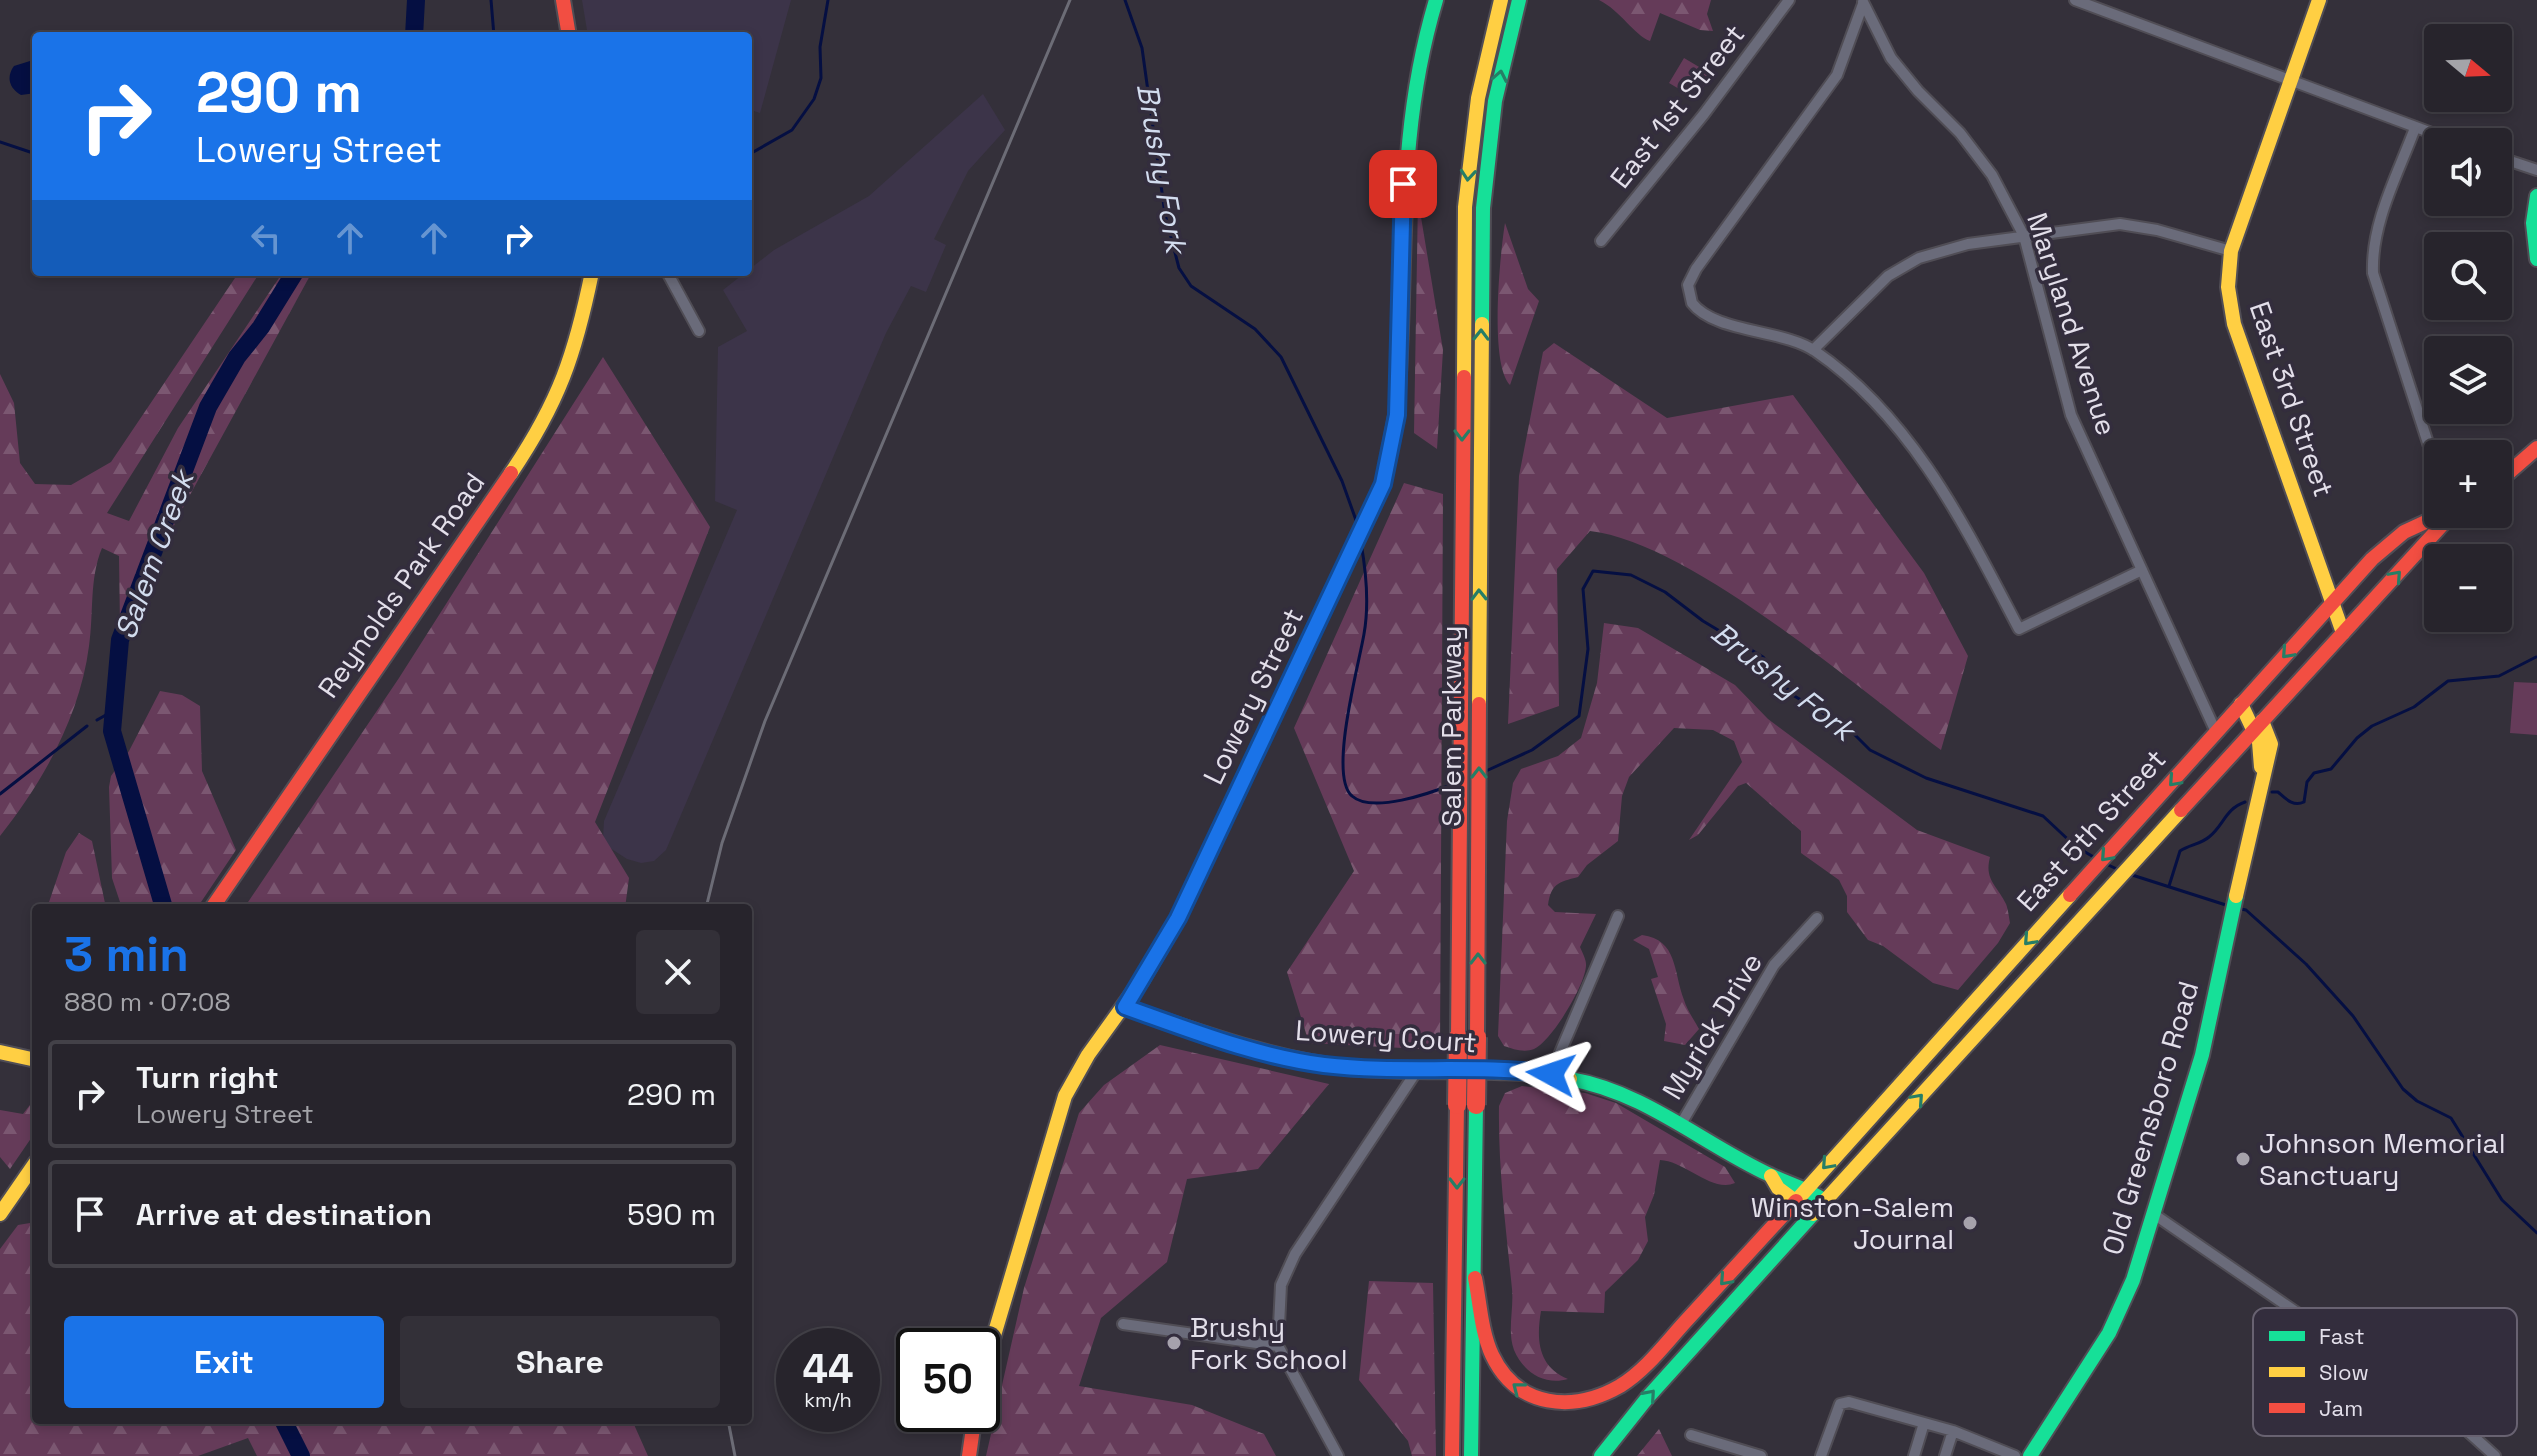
<!DOCTYPE html>
<html lang="en">
<head>
<meta charset="utf-8">
<style>
	:root { --surface:#27242c; --page:#333038; --text:#f1f3f6; --muted:#a4a4a9; --line:#434148; --accent:#1a73e8 }
	body { margin:0; font-family:"Space Grotesk",sans-serif; background:var(--page); color:var(--text); height:100vh; display:flex; flex-direction:column; font-size:30px; white-space:nowrap }
	* { box-sizing:border-box; margin:0 }
	p { font-size:26px; color:var(--muted) }
	.icon { flex:none; width:44px; height:44px; fill:none; stroke:currentColor; stroke-width:2; stroke-linecap:round; stroke-linejoin:round }
	.map { position:relative; flex:1; overflow:hidden }
	.panel { position:absolute; left:32px; top:904px; width:720px; height:520px; display:flex; flex-direction:column; background:var(--surface); border-radius:8px; box-shadow:0 4px 12px #0003,0 0 0 2px var(--line) }
	.panel>* { flex:none }
	.top-card { position:absolute; left:32px; top:32px; width:720px; height:244px; border-radius:8px; box-shadow:0 4px 12px #0003,0 0 0 2px var(--line); background:#1a73e8; color:#fff; overflow:hidden }
	.needle { width:52px; rotate:109deg }
	.controls { position:absolute; left:2424px; top:24px; display:grid; gap:16px }
	.controls a { display:grid; place-items:center; width:88px; height:88px; border-radius:8px; background:var(--surface); box-shadow:0 4px 12px #0003,0 0 0 2px var(--line); font-size:40px }
	.speed { position:absolute; left:776px; top:1328px; display:flex; gap:16px; font-size:40px; font-weight:700; text-align:center }
	.speed>* { display:grid; place-content:center; width:104px; height:104px; border-radius:50%; background:var(--surface); box-shadow:0 4px 12px #0003,0 0 0 2px var(--line); line-height:1 }
	.speed small { font-size:20px; font-weight:400 }
	.speed .limit { border:4px solid #111; border-radius:12px; background:#fff; color:#111 }
	.pin { position:absolute; display:grid; place-items:center; width:68px; height:68px; color:#fff; margin:-34px; border-radius:16px; box-shadow:0 4px 12px #0006 }
	.me { position:absolute; width:88px; margin:-44px; rotate:275deg; stroke-linejoin:round; filter:drop-shadow(0 0 6px #0008) }
	.turn { display:flex; align-items:center; gap:28px; height:168px; padding:0 32px; font-size:36px }
	.turn .icon { width:104px; height:104px; stroke-width:2.5 }
	.turn b { display:block; font-size:56px; line-height:68px }
	.lanes { display:flex; align-items:center; height:76px; padding:0 32px; background:#0003; justify-content:center; gap:40px; direction:ltr }
	.lanes .off { opacity:.35 }
	.round { display:grid; place-items:center; flex:none; width:84px; height:84px; border-radius:8px; background:var(--page) }
	.head { display:flex; align-items:center; justify-content:space-between; height:136px; padding:0 32px }
	h1 { font-size:48px; font-weight:700; line-height:60px; color:var(--accent) }
	.button { display:flex; gap:16px; margin-top:auto; padding:16px 32px }
	.button a { flex:1; height:92px; border-radius:8px; background:var(--accent); color:#fff; font-size:32px; font-weight:700; line-height:92px; text-align:center }
	.button a+a { background:var(--page); color:var(--text) }
	ul { padding:0; list-style:none }
	li { display:flex; align-items:center; gap:24px; height:108px; margin:0 16px 12px; padding:0 16px; border:4px solid var(--line); border-radius:8px }
	li div { flex:1 }
	li b { display:block; font-size:30px }
	li em { font-style:normal }
	.map>svg:first-child { display:block }
	.built { fill:#3c3449 }
	.forest { fill:url(#forest-firs) }
	.garden { fill:#653b59 }
	.water { fill:#050f42 }
	.lines { fill:none; stroke-linecap:round; stroke-linejoin:round }
	.stream { stroke:#050f42; stroke-width:3 }
	.river { stroke:#050f42; stroke-width:18 }
	.street-casing { stroke:#504d55; stroke-width:14 }
	.fast-casing { stroke:#504d55; stroke-width:18 }
	.slow-casing { stroke:#504d55; stroke-width:18 }
	.jam-casing { stroke:#504d55; stroke-width:18 }
	.street { stroke:#6a6b7a; stroke-width:10 }
	.fast { stroke:#16e098; stroke-width:14 }
	.slow { stroke:#ffcf43; stroke-width:14 }
	.jam { stroke:#f24e42; stroke-width:14 }
	.rail { stroke:#6c6c76; stroke-width:3 }
	.jam-bridge-casing { stroke:#504d55; stroke-width:22; stroke-linecap:butt }
	.jam-bridge { stroke:#f24e42; stroke-width:18 }
	.oneway { stroke:#267e66 }
	.route-casing { stroke:#114b97; stroke-width:20 }
	.route { stroke:#1a73e8; stroke-width:14 }
	.poi-dot { fill:#a6a2ac; stroke:#332d3d; stroke-width:3 }
	.labels { text-anchor:middle; dominant-baseline:central; stroke-width:7; stroke-linejoin:round; paint-order:stroke }
	.street-label { font-size:28px; fill:#e3dfea; stroke:#332d3d }
	.poi-label { font-size:28px; fill:#e3dfea; stroke:#332d3d; text-anchor:start }
	.water-label { font-size:30px; font-style:italic; fill:#d2dcee; stroke:#332d3d }
	.key { fill:#332d3d; stroke:#686271; stroke-width:2 }
	.key-label { font-size:22px; fill:#e3dfea }
</style>
</head>
<body>
<div class="map">
<svg width="2537" height="1456" viewBox="0 0 2537 1456">
	<defs>
		<pattern id="forest-firs" width="22" height="20" patternUnits="userSpaceOnUse" patternTransform="scale(2)"><rect width="22" height="20" fill="#653b59"/><path d="M5 1l3.5 6h-7zM16 11l3.5 6h-7z" fill="#7b5771"/></pattern>
	</defs>
	<rect width="100%" height="100%" fill="#34303a"/>
	<path class="built" d="M 582,0 L 791,0 L 760,113 L 748,109 L 748,36 L 588,36 Z
		M 983,94 L 1005,130 L 968,171 L 934,239 L 946,245 L 926,292 L 911,286 L 886,333 L 666,850 L 654,861 L 641,863 L 627,859 L 607,846 L 603,838 L 604,821 L 737,510 L 715,501 L 718,347 L 747,331 L 723,290 L 774,250 L 869,196 Z"/>
	<path class="forest" d="M 1599,0 L 1711,0 L 1707,14 L 1713,31 L 1700,30 L 1660,13 L 1650,41 C 1634,35 1621,11 1599,0 Z
		M 1418,199 L 1443,350 L 1437,449 L 1414,433 Z
		M 1505,223 L 1528,289 L 1539,301 L 1510,385 C 1489,364 1500,254 1505,223 Z
		M 239,272 L 260,272 L 107,513 L 129,521 L 178,428 L 283,272 L 312,272 L 179,515 L 138,602 L 120,627 L 119,556 L 102,548 C 89,579 94,613 89,646 C 80,716 43,782 0,836 L 0,374 L 14,403 L 20,463 L 35,484 L 71,485 L 111,462 Z
		M 1554,343 L 1667,418 L 1793,395 L 1924,573 L 1968,656 L 1941,750 C 1858,688 1689,542 1590,531 L 1557,569 L 1559,706 L 1508,724 L 1519,476 L 1543,352 Z
		M 603,357 L 710,527 L 595,822 L 629,878 L 625,908 L 244,908 L 399,678 Z
		M 1404,483 L 1443,494 L 1440,1050 L 1309,1043 L 1287,972 L 1354,871 L 1294,728 Z
		M 1604,623 L 1638,628 L 1735,685 L 1768,719 L 1917,830 L 1990,857 C 1984,880 1997,885 2006,904 C 2008,909 2009,917 2010,923 L 1998,943 L 1958,990 L 1933,983 L 1883,946 L 1868,940 L 1847,912 L 1847,896 L 1839,880 L 1801,853 L 1801,831 L 1746,783 L 1738,786 L 1698,835 L 1689,840 L 1742,762 L 1734,741 L 1713,730 L 1674,728 L 1629,777 L 1622,796 L 1618,841 L 1587,865 L 1578,877 C 1558,882 1551,884 1548,905 L 1555,912 L 1596,914 L 1580,947 C 1582,952 1586,959 1586,964 C 1587,983 1551,1042 1534,1049 C 1524,1053 1513,1049 1504,1046 L 1498,1036 L 1507,821 L 1513,783 L 1521,769 L 1558,756 L 1581,738 L 1597,683 Z
		M 160,691 L 182,695 L 200,706 L 202,771 L 236,850 L 197,908 L 122,908 L 112,878 L 109,787 L 111,776 L 129,751 Z
		M 79,833 L 92,841 L 106,908 L 47,908 L 66,852 Z
		M 1642,935 C 1678,940 1673,971 1684,1000 C 1687,1010 1694,1020 1699,1029 L 1685,1045 L 1664,1041 L 1666,1024 L 1651,979 L 1658,977 L 1649,949 L 1633,940 Z
		M 1160,1045 L 1329,1084 L 1258,1169 L 1187,1179 L 1167,1262 L 1101,1318 L 1079,1386 L 1192,1405 L 1264,1434 L 1276,1456 L 986,1456 L 1024,1288 L 1079,1113 L 1104,1085 Z
		M 1522,1086 L 1585,1093 L 1616,1103 L 1725,1167 L 1735,1183 C 1712,1193 1685,1161 1660,1160 L 1654,1195 L 1645,1217 L 1648,1241 L 1638,1260 L 1605,1292 L 1604,1313 L 1541,1311 C 1536,1340 1538,1367 1568,1379 C 1545,1386 1523,1372 1514,1350 C 1507,1331 1514,1309 1512,1289 C 1506,1228 1498,1168 1499,1106 L 1505,1093 Z
		M 36,1097 L 36,1131 L 10,1169 L 0,1157 L 0,1110 L 23,1114 Z
		M 36,1222 L 36,1420 L 632,1420 L 648,1456 L 257,1456 L 248,1438 L 198,1456 L 0,1456 L 0,1249 L 18,1225 Z
		M 1369,1281 L 1433,1283 L 1436,1456 L 1412,1456 L 1408,1441 L 1359,1380 Z
		M 1659,1429 L 1672,1456 L 1637,1456 Z"/>
	<path class="garden" d="M 1684,58 L 1711,74 L 1696,99 L 1669,83 Z
		M 2514,682 L 2537,683 L 2537,735 L 2510,733 Z"/>
	<path class="water" d="M 30,61 L 36,64 L 36,93 L 21,95 C 9,88 6,77 14,66 Z"/>
	<g class="lines">
		<path class="stream" d="M 491,0 L 494,36
			M 1125,0 L 1142,48 L 1165,214 L 1179,268 L 1191,286 L 1255,329 L 1281,357 L 1342,481 L 1357,523
			M 0,142 L 36,154
			M 748,155 L 792,130 L 814,99 L 821,78 L 820,47 L 828,0
			M 1361,543 C 1366,571 1369,606 1364,634 C 1359,664 1328,776 1352,796 C 1372,814 1431,793 1453,784
			M 97,720 L 113,711
			M 1486,771 L 1532,750 L 1579,716 L 1588,649 L 1583,589 L 1593,571 L 1631,575 L 1665,592 L 1703,621 L 1763,657 L 1791,694 L 1848,728 L 1870,750 L 1926,778 L 2043,816 L 2075,846 L 2097,859
			M 2272,792 L 2278,792 C 2286,799 2293,807 2304,802 L 2307,782 L 2314,773 L 2331,769 L 2357,738 L 2372,726 L 2414,707 L 2448,681 L 2499,676 L 2536,657
			M 0,794 L 87,726
			M 2104,863 L 2119,870
			M 2129,874 L 2229,906
			M 2169,886 L 2180,851 C 2189,845 2201,844 2209,837 C 2224,825 2225,809 2245,802
			M 2236,908 L 2246,910 L 2306,964 L 2353,1016 L 2403,1089 L 2417,1101 L 2451,1118 L 2502,1200 L 2537,1233"/>
		<path class="river" d="M 414,36 L 416,0
			M 164,908 L 112,731 L 120,640 L 208,407 L 237,357 L 261,327 L 295,272
			M 283,1420 L 301,1456"/>
		<defs>
			<path id="street" d="M 2075,0 L 2456,142
				M 1863,2 L 1891,58 L 1918,91 L 1960,133 L 1992,175 L 2024,236 L 2071,415 L 2216,732
				M 1863,4 L 1837,75 L 1696,269 L 1688,285 L 1692,303 C 1715,333 1783,329 1815,351 C 1913,418 1966,528 2019,629 L 2142,570
				M 2415,128 C 2398,174 2371,223 2373,273 L 2438,474
				M 2498,157 L 2537,170
				M 1601,241 L 1704,114 L 1789,0
				M 667,272 L 699,331
				M 1813,350 L 1888,276 L 1919,258 L 1968,244 L 2120,224 L 2157,230 L 2231,251
				M 1551,1074 L 1618,916
				M 1681,1124 L 1774,965 L 1817,918
				M 2155,1215 L 2463,1427 L 2495,1456
				M 1123,1324 L 1278,1346
				M 1691,1435 L 1761,1456
				M 1338,1456 L 1278,1346 L 1281,1285 L 1295,1254 L 1418,1069
				M 1821,1456 L 1840,1404 L 1849,1402 L 1953,1431 L 2015,1456
				M 1914,1456 L 1924,1423
				M 1945,1456 L 1953,1431"/>
			<path id="fast" d="M 2537,196 L 2533,223 L 2537,259
				M 1482,324 L 1483,208 L 1495,101 L 1519,0
				M 1396,416 C 1409,272 1393,143 1436,0
				M 1570,1079 C 1645,1092 1703,1144 1770,1175 C 1790,1185 1807,1188 1825,1201
				M 1471,1456 L 1476,1105
				M 1601,1456 L 1648,1397 L 1813,1214
				M 2030,1456 L 2109,1333 L 2133,1280 L 2202,1055 L 2236,896"/>
			<path id="slow" d="M 2319,0 L 2231,251 L 2228,287 L 2234,324 L 2343,633
				M 1464,377 L 1465,207 L 1478,98 L 1501,0
				M 511,473 C 559,402 575,355 592,272
				M 1479,704 L 1482,324
				M 2241,704 L 2259,742 L 2261,767
				M 2236,896 L 2271,744 L 2262,721
				M 1125,1007 C 1199,1032 1271,1059 1350,1068 C 1423,1075 1497,1066 1570,1079
				M 0,1052 L 36,1060
				M 1771,1176 L 1778,1188 L 1813,1214 L 2181,810
				M 1796,1201 L 2070,895
				M 0,1214 L 36,1162
				M 982,1376 L 1065,1096 L 1088,1055 L 1142,980"/>
			<path id="jam" d="M 563,0 L 569,36
				M 2498,482 L 2537,448
				M 2181,810 L 2452,514
				M 2070,895 L 2372,559 L 2404,532 L 2443,514
				M 212,908 L 511,473
				M 1142,980 L 1178,918 L 1383,484 L 1396,416
				M 1458,1037 L 1464,377
				M 1477,1037 L 1479,704
				M 1475,1278 C 1480,1303 1481,1331 1492,1355 C 1517,1408 1573,1413 1620,1386 C 1646,1370 1665,1344 1685,1322 C 1722,1282 1759,1241 1796,1201
				M 969,1456 L 975,1414
				M 1452,1456 L 1457,1105"/>
		</defs>
		<use href="#street" class="street-casing"/>
		<use href="#fast" class="fast-casing"/>
		<use href="#slow" class="slow-casing"/>
		<use href="#jam" class="jam-casing"/>
		<use href="#street" class="street"/>
		<use href="#fast" class="fast"/>
		<use href="#slow" class="slow"/>
		<use href="#jam" class="jam"/>
		<path class="rail" d="M 706,908 L 722,843 L 765,721 L 1070,0
			M 728,1420 L 735,1456"/>
		<defs>
			<path id="jam-bridge" d="M 1457,1105 L 1458,1037
				M 1476,1105 L 1477,1037"/>
		</defs>
		<use href="#jam-bridge" class="jam-bridge-casing"/>
		<use href="#jam-bridge" class="jam-bridge"/>
	</g>
	<defs><path id="oneway-chevron" d="M-2-3.5L2.5 0L-2 3.5" fill="none" stroke-width="1.6" stroke-linecap="round" stroke-linejoin="round" transform="scale(2)"/></defs>
	<g class="oneway">
		<use href="#oneway-chevron" transform="translate(1500 76) rotate(-79)"/>
		<use href="#oneway-chevron" transform="translate(1468 175) rotate(95)"/>
		<use href="#oneway-chevron" transform="translate(1481 335) rotate(-89)"/>
		<use href="#oneway-chevron" transform="translate(1462 435) rotate(90)"/>
		<use href="#oneway-chevron" transform="translate(2396 576) rotate(-48)"/>
		<use href="#oneway-chevron" transform="translate(1479 595) rotate(-91)"/>
		<use href="#oneway-chevron" transform="translate(2287 653) rotate(132)"/>
		<use href="#oneway-chevron" transform="translate(1479 773) rotate(-90)"/>
		<use href="#oneway-chevron" transform="translate(2174 781) rotate(132)"/>
		<use href="#oneway-chevron" transform="translate(2106 856) rotate(132)"/>
		<use href="#oneway-chevron" transform="translate(2029 940) rotate(132)"/>
		<use href="#oneway-chevron" transform="translate(1478 959) rotate(-90)"/>
		<use href="#oneway-chevron" transform="translate(1918 1099) rotate(-48)"/>
		<use href="#oneway-chevron" transform="translate(1827 1164) rotate(132)"/>
		<use href="#oneway-chevron" transform="translate(1457 1183) rotate(90)"/>
		<use href="#oneway-chevron" transform="translate(1725 1280) rotate(132)"/>
		<use href="#oneway-chevron" transform="translate(1518 1388) rotate(-142)"/>
		<use href="#oneway-chevron" transform="translate(1650 1395) rotate(-49)"/>
	</g>
	<g class="lines">
		<defs>
			<path id="route" d="M 1403,184 L 1397,415 L 1383,484 L 1178,918 L 1125,1007 C 1190,1030 1255,1056 1324,1065 C 1399,1074 1476,1064 1551,1074"/>
		</defs>
		<use href="#route" class="route-casing"/>
		<use href="#route" class="route"/>
	</g>
	<g class="poi-dot">
		<circle cx="2243" cy="1159" r="8"/>
		<circle cx="1970" cy="1223" r="8"/>
		<circle cx="1174" cy="1343" r="8"/>
	</g>
	<g class="labels">
		<g class="street-label">
			<text transform="translate(1677 106) rotate(-52)">East 1st Street</text>
			<text transform="translate(2072 324) rotate(72)">Maryland Avenue</text>
			<text transform="translate(2292 399) rotate(71)">East 3rd Street</text>
			<text transform="translate(401 585) rotate(-55)">Reynolds Park Road</text>
			<text transform="translate(1253 696) rotate(-64)">Lowery Street</text>
			<text transform="translate(1451 726) rotate(-90)">Salem Parkway</text>
			<text transform="translate(2091 830) rotate(-48)">East 5th Street</text>
			<text transform="translate(1712 1026) rotate(-59)">Myrick Drive</text>
			<text transform="translate(1386 1036) rotate(4)">Lowery Court</text>
			<text transform="translate(2150 1118) rotate(-74)">Old Greensboro Road</text>
		</g>
		<g class="poi-label">
			<text x="2259" y="1143">Johnson Memorial<tspan x="2259" dy="32">Sanctuary</tspan></text>
			<text x="1954" y="1207" text-anchor="end">Winston-Salem<tspan x="1954" dy="32">Journal</tspan></text>
			<text x="1190" y="1327">Brushy<tspan x="1190" dy="32">Fork School</tspan></text>
		</g>
		<g class="water-label">
			<text transform="translate(1162 168) rotate(80)">Brushy Fork</text>
			<text transform="translate(154 555) rotate(-70)">Salem Creek</text>
			<text transform="translate(1783 681) rotate(38)">Brushy Fork</text>
		</g>
	</g>
	<rect x="2253" y="1308" width="264" height="128" rx="12" class="key"/>
	<rect x="2269" y="1331" width="36" height="10" fill="#16e098"/>
	<rect x="2269" y="1367" width="36" height="10" fill="#ffcf43"/>
	<rect x="2269" y="1403" width="36" height="10" fill="#f24e42"/>
	<g class="key-label">
		<text x="2319" y="1344">Fast</text>
		<text x="2319" y="1380">Slow</text>
		<text x="2319" y="1416">Jam</text>
	</g>
</svg>
<div class="controls">
<a><svg class="needle" viewBox="-14 -14 28 28"><path d="M0-13l5 13h-10z" fill="#e53935"/><path d="M0 13l5-13h-10z" fill="#a4a4a9"/></svg></a>
<a><svg class="icon" aria-label="sound" viewBox="0 0 24 24"><path d="M4 9h4l5-4v14l-5-4H4zM17 9q2 3 0 6"/></svg></a>
<a><svg class="icon" aria-label="search" viewBox="0 0 24 24"><circle cx="10" cy="10" r="6"/><path d="M15 15l6 6"/></svg></a>
<a><svg class="icon" aria-label="layers" viewBox="0 0 24 24"><path d="M12 4l9 5-9 5-9-5zM3 14l9 5 9-5"/></svg></a>
<a>+</a>
<a>−</a>
</div>
<div class="speed"><div>44<small>km/h</small></div><div class="limit">50</div></div>
<div class="pin" style="left:1403px;top:184px;background:#d93025"><svg class="icon" aria-label="arrive" viewBox="0 0 24 24"><path d="M6 21V4h12l-3 4 3 4H6"/></svg></div>
<svg class="me" style="left:1551px;top:1074px" viewBox="-20 -20 40 40"><path d="M0-17L14 15 0 8-14 15z" fill="#1a73e8" stroke="#fff" stroke-width="4"/></svg>
<div class="top-card">
<div class="turn"><svg class="icon" aria-label="right" viewBox="0 0 24 24"><path d="M7 20v-9h11M14 6l5 5-5 5"/></svg><div><b>290 m</b>Lowery Street</div></div>
<div class="lanes"><svg class="icon off" aria-label="left" viewBox="0 0 24 24"><path d="M17 20v-9H6M10 6l-5 5 5 5"/></svg><svg class="icon off" aria-label="ahead" viewBox="0 0 24 24"><path d="M12 20V5M6 11l6-6 6 6"/></svg><svg class="icon off" aria-label="ahead" viewBox="0 0 24 24"><path d="M12 20V5M6 11l6-6 6 6"/></svg><svg class="icon" aria-label="right" viewBox="0 0 24 24"><path d="M7 20v-9h11M14 6l5 5-5 5"/></svg></div>
</div>
<section class="panel">
<div class="head"><div><h1>3 min</h1><p>880 m · 07:08</p></div><a class="round"><svg class="icon" aria-label="close" viewBox="0 0 24 24"><path d="M6 6l12 12M18 6L6 18"/></svg></a></div>
<ul>
<li><svg class="icon" aria-label="right" viewBox="0 0 24 24"><path d="M7 20v-9h11M14 6l5 5-5 5"/></svg><div><b>Turn right</b><p>Lowery Street</p></div><em>290 m</em></li>
<li><svg class="icon" aria-label="arrive" viewBox="0 0 24 24"><path d="M6 21V4h12l-3 4 3 4H6"/></svg><div><b>Arrive at destination</b></div><em>590 m</em></li>
</ul>
<div class="button"><a>Exit</a><a>Share</a></div>
</section>
</div>
</body>
</html>
